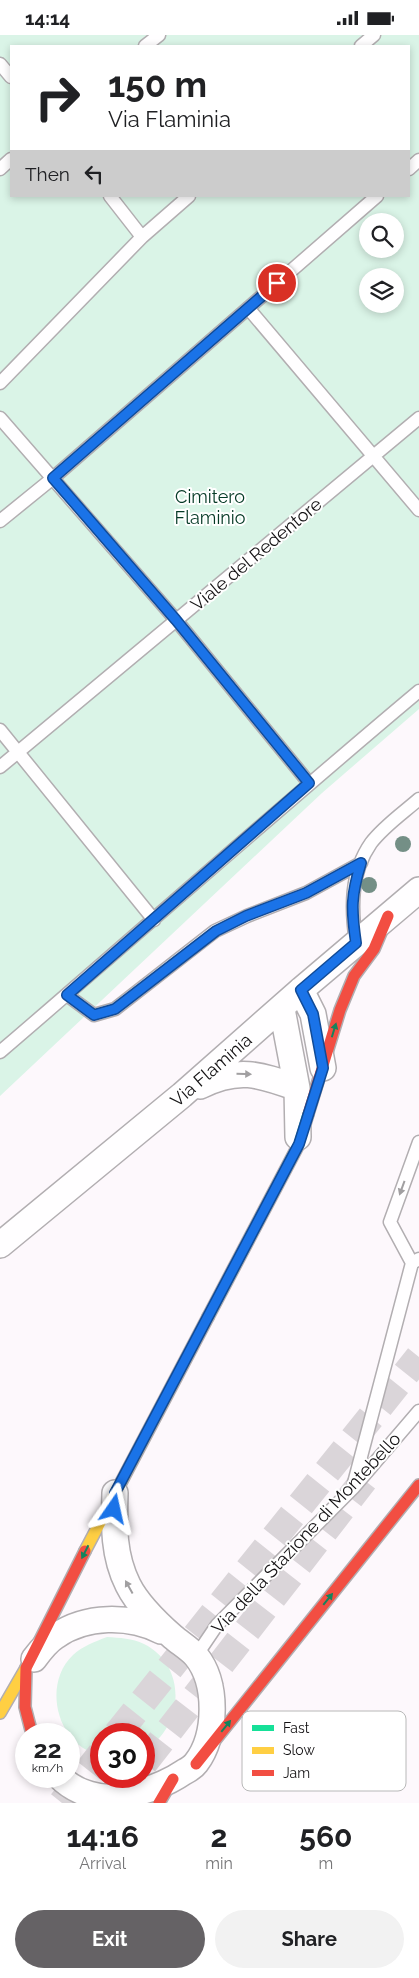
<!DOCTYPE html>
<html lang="en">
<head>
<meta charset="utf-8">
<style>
	:root { --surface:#fff; --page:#f2f2f2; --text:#202124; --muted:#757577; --accent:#656265 }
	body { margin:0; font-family:Raleway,sans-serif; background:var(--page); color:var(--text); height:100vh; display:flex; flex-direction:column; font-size:19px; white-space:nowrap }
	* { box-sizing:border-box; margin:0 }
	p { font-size:16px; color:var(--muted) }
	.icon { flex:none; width:28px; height:28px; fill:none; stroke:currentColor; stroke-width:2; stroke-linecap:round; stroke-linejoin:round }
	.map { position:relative; height:1768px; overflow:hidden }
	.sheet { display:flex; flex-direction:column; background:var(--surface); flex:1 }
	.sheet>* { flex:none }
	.guide { position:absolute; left:10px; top:10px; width:400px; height:152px; border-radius:0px; box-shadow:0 2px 8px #0003; background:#fff; color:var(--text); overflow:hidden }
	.tools { position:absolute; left:359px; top:178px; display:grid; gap:10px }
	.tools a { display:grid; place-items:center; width:45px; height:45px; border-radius:50%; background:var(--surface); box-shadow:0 2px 8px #0003; font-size:25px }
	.speed { position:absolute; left:15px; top:1688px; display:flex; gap:10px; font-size:25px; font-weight:700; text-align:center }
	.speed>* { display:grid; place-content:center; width:65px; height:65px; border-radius:50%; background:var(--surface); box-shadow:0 2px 8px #0003; line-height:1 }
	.speed small { font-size:12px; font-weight:400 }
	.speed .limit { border:8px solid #d22; background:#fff; color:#111 }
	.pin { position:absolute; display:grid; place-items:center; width:42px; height:42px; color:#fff; margin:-21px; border:2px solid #fff; border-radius:50%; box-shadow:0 1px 5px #0007 }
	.me { position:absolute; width:55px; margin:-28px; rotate:11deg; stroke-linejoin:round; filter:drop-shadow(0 0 4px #0008) }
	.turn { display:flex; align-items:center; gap:18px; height:105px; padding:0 15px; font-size:22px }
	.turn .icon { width:65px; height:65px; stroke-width:2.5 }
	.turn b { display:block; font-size:35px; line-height:42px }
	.then { display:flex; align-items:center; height:48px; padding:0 15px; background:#0003; gap:10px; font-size:19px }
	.eta { display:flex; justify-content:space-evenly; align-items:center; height:85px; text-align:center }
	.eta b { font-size:30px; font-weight:700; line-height:35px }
	.action { display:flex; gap:10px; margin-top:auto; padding:10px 15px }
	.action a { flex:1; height:58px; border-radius:30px; background:var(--accent); color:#fff; font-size:20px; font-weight:700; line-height:58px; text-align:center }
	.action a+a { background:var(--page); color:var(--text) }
	.status { display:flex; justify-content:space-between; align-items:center; height:35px; padding:0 25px; background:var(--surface); direction:ltr }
	.status svg { height:14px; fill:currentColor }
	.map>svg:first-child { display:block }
	.green { fill:#daf4e7; fill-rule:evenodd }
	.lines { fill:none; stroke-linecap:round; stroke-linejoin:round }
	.highway-tunnel { stroke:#dad5d9; stroke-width:28; stroke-dasharray:28 14; stroke-linecap:butt }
	.lane-casing { stroke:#b2aeb1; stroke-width:15 }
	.street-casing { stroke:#b2aeb1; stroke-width:28 }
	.fast-casing { stroke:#b2aeb1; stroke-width:14 }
	.slow-casing { stroke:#b2aeb1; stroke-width:14 }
	.jam-casing { stroke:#b2aeb1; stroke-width:14 }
	.lane { stroke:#fffeff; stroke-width:12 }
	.street { stroke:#fffeff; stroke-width:25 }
	.fast { stroke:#16e098; stroke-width:11 }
	.slow { stroke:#ffcf43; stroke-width:11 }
	.jam { stroke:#f24e42; stroke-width:11 }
	.tree { fill:#748f86 }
	.oneway { fill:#15835c }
	.oneway2 { fill:#a19fa1 }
	.route-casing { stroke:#114b97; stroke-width:12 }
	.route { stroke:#1a73e8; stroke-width:9 }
	.labels { text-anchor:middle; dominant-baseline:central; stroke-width:4; stroke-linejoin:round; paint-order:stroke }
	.park-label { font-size:18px; fill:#043925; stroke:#fff }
	.street-label { font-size:18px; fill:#131113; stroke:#fff }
	.key { fill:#fff; stroke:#b8b8b8; stroke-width:1 }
	.key-label { font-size:14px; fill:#131113 }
</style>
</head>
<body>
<div class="status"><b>14:14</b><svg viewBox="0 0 49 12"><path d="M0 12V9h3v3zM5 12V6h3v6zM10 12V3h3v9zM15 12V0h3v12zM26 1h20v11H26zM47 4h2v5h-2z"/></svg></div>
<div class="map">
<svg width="419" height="1768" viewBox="0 0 419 1768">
	<rect width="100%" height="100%" fill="#fdf8fc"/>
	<path class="green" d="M 0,0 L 419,0 L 419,674 L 322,758 L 0,1061 ZM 11,11 L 409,11 L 409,161 L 11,161 ZM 368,186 L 395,186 L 395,214 L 368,214 ZM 368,241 L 395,241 L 395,269 L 368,269 Z
		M 107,1602 C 120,1603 132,1603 144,1609 C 188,1631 184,1693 144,1715 L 144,1699 L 101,1699 L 101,1720 C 58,1713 41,1650 73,1620 C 83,1611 94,1607 107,1602 Z"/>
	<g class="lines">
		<path class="highway-tunnel" d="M 117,1699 L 419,1322
			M 144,1728 L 364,1445
			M 62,1768 L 101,1719"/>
		<defs>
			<path id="lane" d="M 145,11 L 159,0
				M 361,11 L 374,0
				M 0,29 L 11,42
				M 0,134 L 11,124
				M 409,134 L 419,125
				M 110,161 L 142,202
				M 248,273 L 419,475
				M 0,348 L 142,202 L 189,161
				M 0,383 L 176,585 L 309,748
				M 0,486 L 53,443 L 377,161
				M 0,695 L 154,885
				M 0,732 L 419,383
				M 356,908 C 351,874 350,838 371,808 C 384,791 403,778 419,764
				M 67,960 L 94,980 L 115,974 L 215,896 L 247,881 L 306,858 L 361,828
				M 0,1017 C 140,897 278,774 419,656
				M 419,1107 L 390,1187 L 412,1228 L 419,1224
				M 354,1448 L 412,1228
				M 196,1621 L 217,1590 L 353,1453 L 419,1376"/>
			<path id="street" d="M 301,955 L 313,979 L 323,1033
				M 282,974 L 297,1053 L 298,1102
				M 200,1051 C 238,1032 259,1039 297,1053
				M 0,1210 L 182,1060 L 301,955 L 419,855
				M 34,1624 C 40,1616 48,1606 56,1601 C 86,1580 129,1580 161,1596
				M 59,1741 C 75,1758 102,1766 125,1761 C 146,1756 165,1750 184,1737 C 188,1735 193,1732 196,1728 C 217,1701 218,1648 196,1621 C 190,1614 180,1608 173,1602 C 156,1587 138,1570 128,1550 C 113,1520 114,1491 115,1458"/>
			<path id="fast" d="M 208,1282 L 299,1109 L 308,1079"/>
			<path id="slow" d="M 85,1516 L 208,1282
				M 0,1678 L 26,1633"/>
			<path id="jam" d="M 308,1079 L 340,975 L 354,941 L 374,914 L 388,881
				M 32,1699 L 25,1672 L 26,1633 L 85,1516
				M 196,1729 L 419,1450
				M 159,1768 L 173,1744"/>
		</defs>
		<use href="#lane" class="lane-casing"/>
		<use href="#street" class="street-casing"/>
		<use href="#fast" class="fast-casing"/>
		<use href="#slow" class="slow-casing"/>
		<use href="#jam" class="jam-casing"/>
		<use href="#lane" class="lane"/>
		<use href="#street" class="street"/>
		<use href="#fast" class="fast"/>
		<use href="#slow" class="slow"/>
		<use href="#jam" class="jam"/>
	</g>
	<g class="tree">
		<circle cx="403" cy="809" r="8"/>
		<circle cx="369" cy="850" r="8"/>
	</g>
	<defs><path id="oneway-solid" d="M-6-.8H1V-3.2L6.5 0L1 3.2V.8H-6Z" transform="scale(1.25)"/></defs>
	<g class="oneway">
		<use href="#oneway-solid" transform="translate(334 995) rotate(-73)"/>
		<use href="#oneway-solid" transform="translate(85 1517) rotate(117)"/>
		<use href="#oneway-solid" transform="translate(328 1564) rotate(-51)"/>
		<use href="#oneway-solid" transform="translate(226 1691) rotate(-51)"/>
	</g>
	<g class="oneway2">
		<use href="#oneway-solid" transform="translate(244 1039) rotate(1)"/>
		<use href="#oneway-solid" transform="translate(402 1153) rotate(110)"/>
		<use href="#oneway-solid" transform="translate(129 1552) rotate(-119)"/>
	</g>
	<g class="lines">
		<defs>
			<path id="route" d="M 114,1474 L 115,1458 L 299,1109 L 323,1033 L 313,979 L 301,955 L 356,908 C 351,874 351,860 361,828 L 306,858 L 246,881 L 216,896 L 115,974 L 94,980 L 67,960 L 309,748 L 176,585 L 53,443 L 277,248"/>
		</defs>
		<use href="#route" class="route-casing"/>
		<use href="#route" class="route"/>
	</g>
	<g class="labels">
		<g class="park-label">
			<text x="210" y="461">Cimitero<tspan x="210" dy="21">Flaminio</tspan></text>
		</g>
		<g class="street-label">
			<text transform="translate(256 519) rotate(-40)">Viale del Redentore</text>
			<text transform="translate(211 1035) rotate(-41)">Via Flaminia</text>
			<text transform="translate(306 1498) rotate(-47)">Via della Stazione di Montebello</text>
		</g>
	</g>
	<rect x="242" y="1676" width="164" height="80" rx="8" class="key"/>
	<rect x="252" y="1690" width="22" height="6" fill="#16e098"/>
	<rect x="252" y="1712" width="22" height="7" fill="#ffcf43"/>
	<rect x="252" y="1735" width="22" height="6" fill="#f24e42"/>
	<g class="key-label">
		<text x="283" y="1698">Fast</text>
		<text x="283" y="1720">Slow</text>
		<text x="283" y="1743">Jam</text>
	</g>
</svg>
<div class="tools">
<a><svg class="icon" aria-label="search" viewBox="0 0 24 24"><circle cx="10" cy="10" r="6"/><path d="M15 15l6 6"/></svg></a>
<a><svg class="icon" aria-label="layers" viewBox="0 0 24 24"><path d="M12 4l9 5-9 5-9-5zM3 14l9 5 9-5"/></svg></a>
</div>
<div class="speed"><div>22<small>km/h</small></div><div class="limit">30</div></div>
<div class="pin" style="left:277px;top:248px;background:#d93025"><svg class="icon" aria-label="arrive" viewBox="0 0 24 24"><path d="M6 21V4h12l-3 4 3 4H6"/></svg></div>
<svg class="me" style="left:114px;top:1474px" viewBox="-20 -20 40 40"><path d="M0-17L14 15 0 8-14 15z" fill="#1a73e8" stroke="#fff" stroke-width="4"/></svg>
<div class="guide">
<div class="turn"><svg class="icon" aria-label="right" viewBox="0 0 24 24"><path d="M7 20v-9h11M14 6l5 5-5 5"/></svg><div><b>150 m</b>Via Flaminia</div></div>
<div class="then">Then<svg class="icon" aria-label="left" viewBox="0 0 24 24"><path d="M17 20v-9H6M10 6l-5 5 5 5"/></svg></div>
</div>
</div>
<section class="sheet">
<div class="eta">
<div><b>14:16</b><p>Arrival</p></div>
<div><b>2</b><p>min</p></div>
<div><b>560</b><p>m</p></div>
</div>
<div class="action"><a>Exit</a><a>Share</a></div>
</section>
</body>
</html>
